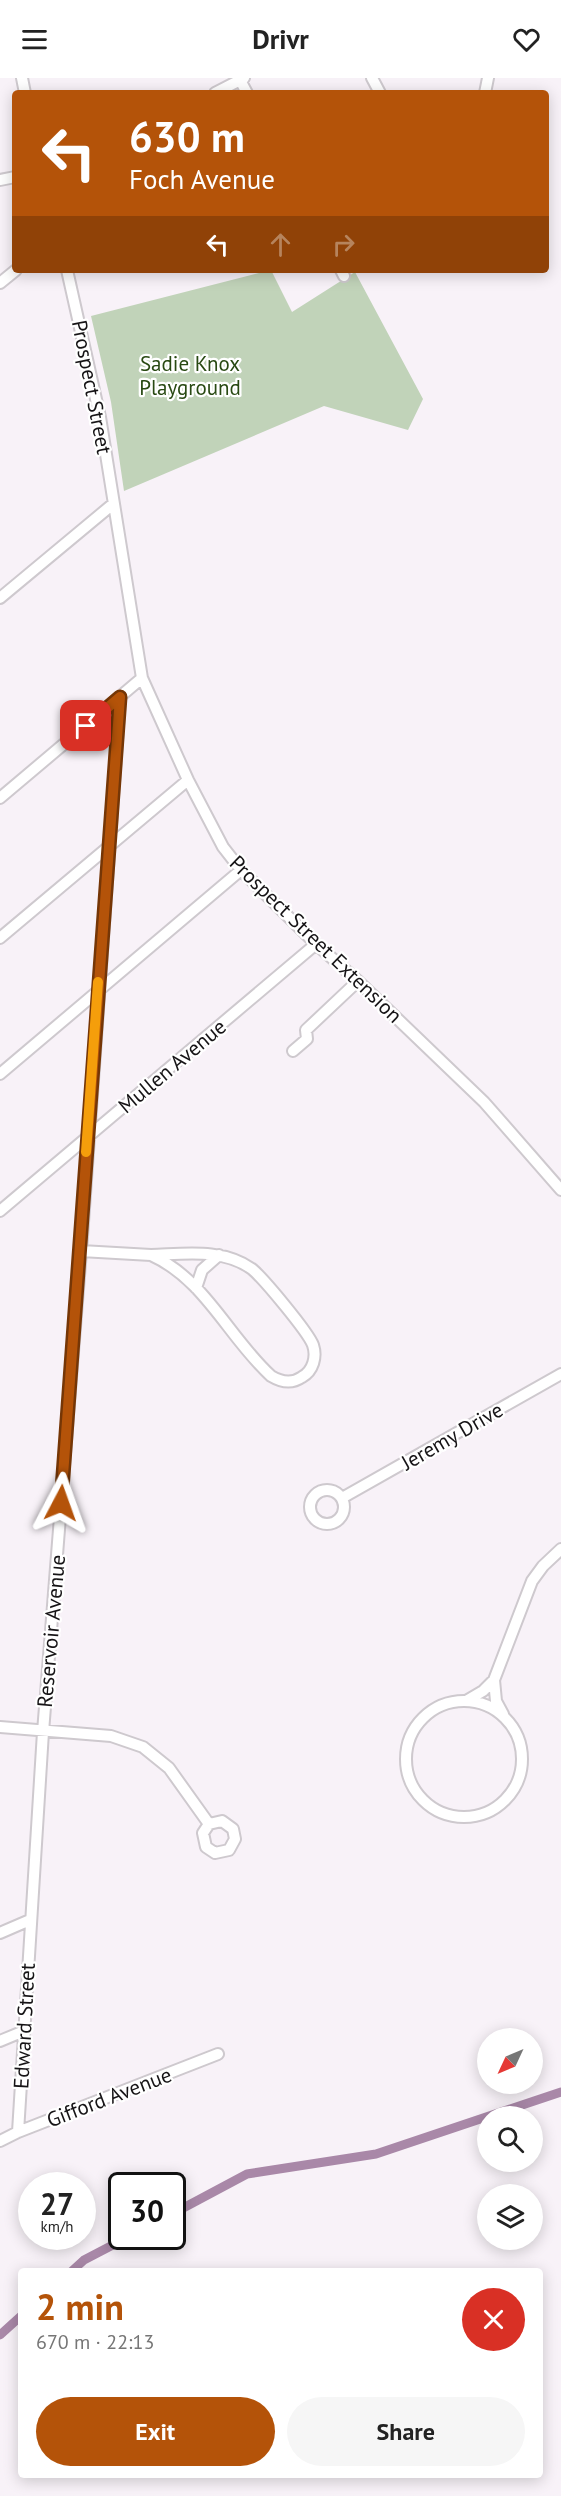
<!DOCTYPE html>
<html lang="en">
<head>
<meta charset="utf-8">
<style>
	:root { --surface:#fff; --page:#f6f6f6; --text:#222; --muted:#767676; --accent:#b45309 }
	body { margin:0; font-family:"PT Sans",sans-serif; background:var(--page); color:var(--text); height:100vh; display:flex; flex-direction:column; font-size:22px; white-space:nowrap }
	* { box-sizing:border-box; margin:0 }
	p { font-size:20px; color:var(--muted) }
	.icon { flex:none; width:33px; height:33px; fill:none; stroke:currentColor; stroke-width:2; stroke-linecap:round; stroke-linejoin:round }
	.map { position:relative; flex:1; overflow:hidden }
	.sheet { position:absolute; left:18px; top:2190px; width:525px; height:210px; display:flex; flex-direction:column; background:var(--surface); border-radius:6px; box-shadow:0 3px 15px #0003 }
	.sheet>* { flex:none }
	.hud { position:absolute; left:12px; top:12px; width:537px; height:183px; border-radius:6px; box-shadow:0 3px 15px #0003; background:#b45309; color:#fff; overflow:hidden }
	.needle { width:39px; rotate:226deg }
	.buttons { position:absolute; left:477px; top:1950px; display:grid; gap:12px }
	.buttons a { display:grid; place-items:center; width:66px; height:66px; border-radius:50%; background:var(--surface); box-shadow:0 3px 15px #0003; font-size:30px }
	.speed { position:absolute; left:18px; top:2094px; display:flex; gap:12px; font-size:30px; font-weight:700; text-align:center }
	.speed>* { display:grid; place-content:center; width:78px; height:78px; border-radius:50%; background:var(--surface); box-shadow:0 3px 15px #0003; line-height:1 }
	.speed small { font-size:15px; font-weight:400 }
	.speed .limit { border:3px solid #111; border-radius:9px; background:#fff; color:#111 }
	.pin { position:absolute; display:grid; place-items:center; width:51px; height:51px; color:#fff; margin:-26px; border-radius:12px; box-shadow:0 3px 9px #0006 }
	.me { position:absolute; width:66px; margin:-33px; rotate:4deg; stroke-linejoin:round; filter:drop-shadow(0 0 4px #0008) }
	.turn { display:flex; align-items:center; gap:21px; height:126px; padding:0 18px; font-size:27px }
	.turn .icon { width:78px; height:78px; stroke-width:2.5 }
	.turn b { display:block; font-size:42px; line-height:51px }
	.lanes { display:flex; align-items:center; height:57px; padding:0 18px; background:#0003; justify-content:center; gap:30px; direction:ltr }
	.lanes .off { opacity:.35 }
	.round { display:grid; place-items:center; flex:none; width:63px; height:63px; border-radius:32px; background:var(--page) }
	.summary { display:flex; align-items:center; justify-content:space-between; height:102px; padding:0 18px }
	h1 { font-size:36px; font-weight:700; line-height:45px; color:var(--accent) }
	.button { display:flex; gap:12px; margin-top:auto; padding:12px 18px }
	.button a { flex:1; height:69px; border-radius:36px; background:var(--accent); color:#fff; font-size:24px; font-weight:700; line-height:69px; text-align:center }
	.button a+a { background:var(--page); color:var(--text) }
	header { display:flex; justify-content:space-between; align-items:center; height:78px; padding:0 18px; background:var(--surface); font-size:27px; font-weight:700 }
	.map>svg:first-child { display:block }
	.green { fill:#c1d3b9 }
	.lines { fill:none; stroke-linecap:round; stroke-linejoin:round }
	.canal { stroke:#a988a8; stroke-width:9 }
	.minor-casing { stroke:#cec9ce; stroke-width:14 }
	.minor { stroke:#fff; stroke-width:10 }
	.route-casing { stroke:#753606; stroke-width:15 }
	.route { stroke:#b45309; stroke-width:10 }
	.slow { stroke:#f59e0b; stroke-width:10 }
	.labels { text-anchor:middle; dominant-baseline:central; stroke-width:4.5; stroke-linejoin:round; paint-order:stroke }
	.park-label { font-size:21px; fill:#284912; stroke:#fff }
	.street-label { font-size:21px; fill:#161416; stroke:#fff }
</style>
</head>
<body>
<header><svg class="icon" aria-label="menu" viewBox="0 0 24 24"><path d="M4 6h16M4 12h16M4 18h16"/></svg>Drivr<svg class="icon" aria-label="heart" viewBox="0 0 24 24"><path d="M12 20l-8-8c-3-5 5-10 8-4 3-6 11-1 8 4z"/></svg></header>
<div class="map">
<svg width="561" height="2418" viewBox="0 0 561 2418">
	<rect width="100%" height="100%" fill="#f8f2f8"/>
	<path class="green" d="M 271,192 L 292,234 L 355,194 L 423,321 L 408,352 L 324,328 L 124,413 L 111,324 L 91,238 Z"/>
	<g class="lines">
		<path class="canal" d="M 172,2136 L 247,2096 L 376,2076 L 561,2014
			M 72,2193 L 84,2182 L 130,2158
			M 0,2257 L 21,2238"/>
		<defs>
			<path id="minor" d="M 22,0 L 25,15
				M 372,0 L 380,15
				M 240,2 L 247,15
				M 215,15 L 244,0
				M 485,15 L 488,0
				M 0,102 L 15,99
				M 67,192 L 100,339 L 142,600 L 188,702 L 223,769 L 241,792 L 316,866 L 358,903 L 484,1024 L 561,1112
				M 341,192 L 344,198
				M 0,205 L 16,192
				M 0,520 L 113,426
				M 0,720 L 142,600
				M 0,860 L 188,702
				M 293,973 L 307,961 L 306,952 L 358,903
				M 0,996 L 241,792
				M 0,1133 L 316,866
				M 81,1173 L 151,1177 C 205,1201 229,1260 271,1298 C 281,1304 292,1306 302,1299 C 313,1293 317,1279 313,1267 C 308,1254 264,1201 252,1191 C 223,1170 185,1176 151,1177
				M 196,1210 L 202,1192 L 219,1177
				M310 1429a17 17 0 1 1 34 0a17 17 0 1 1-34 0Z
				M 342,1420 L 561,1296
				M 466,1623 L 483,1613 L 494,1602
				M406 1681a58 58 0 1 1 116 0a58 58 0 1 1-116 0Z
				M 503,1636 L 496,1623 L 494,1602 L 532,1503 L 543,1488 L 561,1471
				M 0,1649 L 111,1658 L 143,1669 L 169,1690 L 209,1746 L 203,1755 L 206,1769 L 215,1775 L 229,1772 L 235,1761 L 233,1751 L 222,1743 L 209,1746
				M 0,1855 L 30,1842
				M 0,1963 L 24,1953
				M 18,2054 L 43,1654 L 81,1173 L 120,619
				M 0,2063 L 18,2054 L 218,1976"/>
		</defs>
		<use href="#minor" class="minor-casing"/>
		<use href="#minor" class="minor"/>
	</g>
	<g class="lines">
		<defs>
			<path id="route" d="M 61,1425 L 120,619 L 86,648"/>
		</defs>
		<use href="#route" class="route-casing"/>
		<use href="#route" class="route"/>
		<path class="slow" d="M 86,1074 L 98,904"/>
	</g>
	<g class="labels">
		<g class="park-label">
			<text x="190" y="285">Sadie Knox<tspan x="190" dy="24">Playground</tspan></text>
		</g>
		<g class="street-label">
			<text transform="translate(92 309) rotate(79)">Prospect Street</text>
			<text transform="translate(316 861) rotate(44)">Prospect Street Extension</text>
			<text transform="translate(172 988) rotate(-40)">Mullen Avenue</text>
			<text transform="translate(452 1358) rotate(-30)">Jeremy Drive</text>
			<text transform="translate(51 1553) rotate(-85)">Reservoir Avenue</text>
			<text transform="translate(24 1948) rotate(-87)">Edward Street</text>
			<text transform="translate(109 2019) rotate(-21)">Gifford Avenue</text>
		</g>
	</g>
</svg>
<div class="buttons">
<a><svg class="needle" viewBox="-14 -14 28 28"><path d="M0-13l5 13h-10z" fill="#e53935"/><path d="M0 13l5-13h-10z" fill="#767676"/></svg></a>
<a><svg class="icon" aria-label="search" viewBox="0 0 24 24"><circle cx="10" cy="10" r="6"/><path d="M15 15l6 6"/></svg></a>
<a><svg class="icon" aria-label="layers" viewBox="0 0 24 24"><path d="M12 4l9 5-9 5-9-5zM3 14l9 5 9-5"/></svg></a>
</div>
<div class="speed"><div>27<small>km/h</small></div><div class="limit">30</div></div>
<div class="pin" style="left:86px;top:648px;background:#d93025"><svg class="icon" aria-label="arrive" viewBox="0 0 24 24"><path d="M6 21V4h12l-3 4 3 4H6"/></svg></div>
<svg class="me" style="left:61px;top:1425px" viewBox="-20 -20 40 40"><path d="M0-17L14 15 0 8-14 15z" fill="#b45309" stroke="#fff" stroke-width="4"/></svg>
<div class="hud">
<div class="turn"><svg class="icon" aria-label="left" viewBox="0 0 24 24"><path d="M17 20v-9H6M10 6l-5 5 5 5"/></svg><div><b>630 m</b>Foch Avenue</div></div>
<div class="lanes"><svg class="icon" aria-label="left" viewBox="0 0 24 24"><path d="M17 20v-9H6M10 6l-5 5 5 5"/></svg><svg class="icon off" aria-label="ahead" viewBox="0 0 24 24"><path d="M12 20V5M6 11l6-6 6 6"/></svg><svg class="icon off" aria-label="right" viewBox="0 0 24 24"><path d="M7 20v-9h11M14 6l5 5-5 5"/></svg></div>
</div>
<section class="sheet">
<div class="summary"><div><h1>2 min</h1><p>670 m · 22:13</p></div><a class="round" style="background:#d93025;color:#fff"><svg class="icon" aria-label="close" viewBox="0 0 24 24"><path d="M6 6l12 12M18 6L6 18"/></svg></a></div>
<div class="button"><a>Exit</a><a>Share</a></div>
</section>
</div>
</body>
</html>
